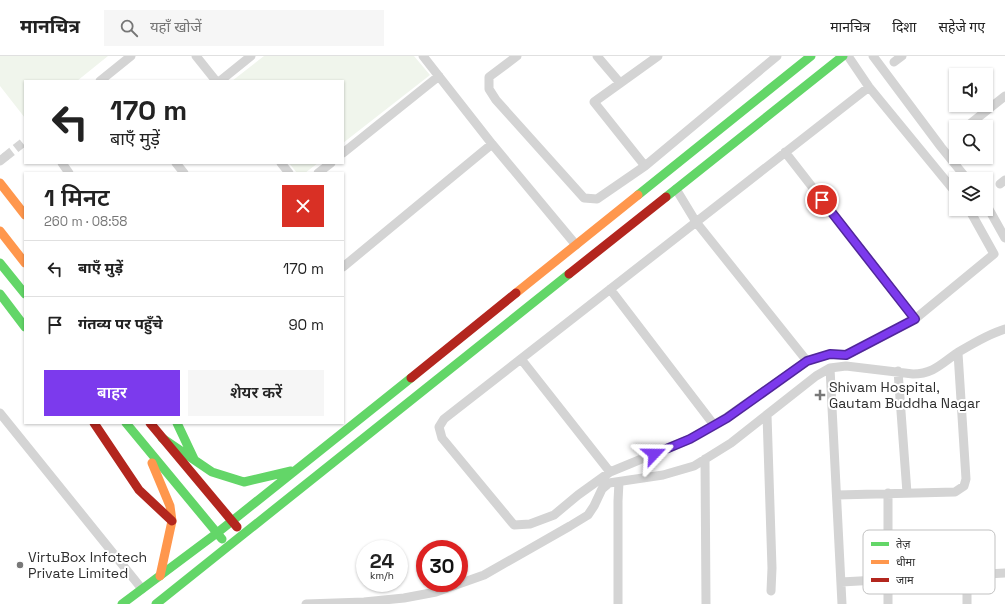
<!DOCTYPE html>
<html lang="hi">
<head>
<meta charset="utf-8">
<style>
	:root { --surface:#fff; --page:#f6f6f6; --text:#222; --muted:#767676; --line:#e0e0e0; --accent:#7c3aed }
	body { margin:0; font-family:"Space Grotesk","Noto Sans Devanagari",sans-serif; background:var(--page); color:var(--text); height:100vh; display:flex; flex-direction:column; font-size:15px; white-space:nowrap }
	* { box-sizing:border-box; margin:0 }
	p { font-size:13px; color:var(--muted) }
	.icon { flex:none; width:22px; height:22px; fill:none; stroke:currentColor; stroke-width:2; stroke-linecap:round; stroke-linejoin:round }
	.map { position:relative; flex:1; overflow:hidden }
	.sheet { position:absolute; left:24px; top:116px; width:320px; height:252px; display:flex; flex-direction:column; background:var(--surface); border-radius:0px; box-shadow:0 1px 3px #0004 }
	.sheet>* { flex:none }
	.banner { position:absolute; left:24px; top:24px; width:320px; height:84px; border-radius:0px; box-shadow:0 1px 3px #0004; background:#fff; color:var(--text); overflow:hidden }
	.buttons { position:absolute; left:949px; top:12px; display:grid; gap:8px }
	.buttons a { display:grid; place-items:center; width:44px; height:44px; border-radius:0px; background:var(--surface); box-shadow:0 1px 3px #0004; font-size:20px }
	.speed { position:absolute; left:356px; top:484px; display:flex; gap:8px; font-size:20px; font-weight:700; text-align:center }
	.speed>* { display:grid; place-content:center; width:52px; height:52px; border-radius:50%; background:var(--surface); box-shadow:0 1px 3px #0004; line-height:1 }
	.speed small { font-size:10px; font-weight:400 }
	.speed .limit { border:6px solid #d22; background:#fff; color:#111 }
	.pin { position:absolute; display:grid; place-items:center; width:34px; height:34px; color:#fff; margin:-17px; border:2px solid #fff; border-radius:50%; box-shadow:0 1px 4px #0007 }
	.me { position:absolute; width:44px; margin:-22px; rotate:67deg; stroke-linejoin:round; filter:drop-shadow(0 0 3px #0008) }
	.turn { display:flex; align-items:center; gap:14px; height:84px; padding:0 20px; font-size:18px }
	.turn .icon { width:52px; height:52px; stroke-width:2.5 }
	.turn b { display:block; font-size:28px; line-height:34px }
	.round { display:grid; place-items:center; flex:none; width:42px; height:42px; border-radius:0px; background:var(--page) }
	.overview { display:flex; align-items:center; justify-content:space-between; height:68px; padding:0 20px }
	h1 { font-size:24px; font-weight:600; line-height:30px }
	.primary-button { display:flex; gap:8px; margin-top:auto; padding:8px 20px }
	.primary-button a { flex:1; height:46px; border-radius:0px; background:var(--accent); color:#fff; font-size:16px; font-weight:600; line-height:46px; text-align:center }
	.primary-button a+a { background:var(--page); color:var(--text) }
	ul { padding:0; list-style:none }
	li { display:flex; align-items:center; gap:12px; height:56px; padding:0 20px; border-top:1px solid var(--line) }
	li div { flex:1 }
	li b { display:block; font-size:15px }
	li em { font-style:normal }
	header { display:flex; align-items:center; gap:24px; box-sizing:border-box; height:56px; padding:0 20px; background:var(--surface); border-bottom:1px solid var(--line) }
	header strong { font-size:19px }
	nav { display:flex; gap:22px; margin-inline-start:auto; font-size:14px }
	.search { width:280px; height:36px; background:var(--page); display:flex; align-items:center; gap:10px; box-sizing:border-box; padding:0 14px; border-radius:0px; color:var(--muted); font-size:15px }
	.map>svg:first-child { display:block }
	.green { fill:#f0f5ec }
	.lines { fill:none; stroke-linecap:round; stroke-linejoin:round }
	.street-tunnel { stroke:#d5d5d5; stroke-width:9; stroke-dasharray:9 4.5; stroke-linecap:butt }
	.street { stroke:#d4d4d4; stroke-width:9 }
	.fast { stroke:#63d668; stroke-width:9 }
	.slow { stroke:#ff974d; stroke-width:9 }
	.jam { stroke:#b3261e; stroke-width:9 }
	.route-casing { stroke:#51269a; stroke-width:10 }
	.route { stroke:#7c3aed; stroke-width:7 }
	.poi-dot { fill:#787878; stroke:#fff; stroke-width:1.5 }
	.labels { text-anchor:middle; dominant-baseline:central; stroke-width:4; stroke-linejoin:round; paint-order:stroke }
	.poi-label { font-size:14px; fill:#2f2f2f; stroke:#fff; text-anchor:start }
	.key { fill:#fff; stroke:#c1c1c1; stroke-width:1 }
	.key-label { font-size:11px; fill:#2f2f2f }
</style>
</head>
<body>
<header>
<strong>मानचित्र</strong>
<div class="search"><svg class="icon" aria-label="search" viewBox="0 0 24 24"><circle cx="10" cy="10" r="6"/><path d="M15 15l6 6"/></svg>यहाँ खोजें</div>
<nav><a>मानचित्र</a><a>दिशा</a><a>सहेजे गए</a></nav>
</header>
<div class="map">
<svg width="1005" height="548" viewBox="0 0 1005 548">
	<rect width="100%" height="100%" fill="#fff"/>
	<path class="green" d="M 0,0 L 108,0 L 77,25 L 25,25 L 25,62 L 0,30 Z
		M 264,0 L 414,0 L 430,19 L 343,87 L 343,25 L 232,25 Z
		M 289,107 L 318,107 L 305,117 L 297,117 Z"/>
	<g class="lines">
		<path class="street-tunnel" d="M 5,101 L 25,85"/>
		<path class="street" d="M 196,0 L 216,25
			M 423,0 L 492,88 L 576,189
			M 517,0 L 489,21 L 489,33 L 496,44 L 584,142 L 597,143 L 645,110 L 777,0
			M 597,0 L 620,27
			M 848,0 L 869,31 L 956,137
			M 873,0 L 941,91 L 967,123
			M 894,6 L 902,0
			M 100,25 L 131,0
			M 220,25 L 251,0
			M 869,31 L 444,363 L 439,371 L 442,382 L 514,469 L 530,468 L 554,459 L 578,439 L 610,416 L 690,383 L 727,361 L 807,305 L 830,298 L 847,299 L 915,263 L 994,198 L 969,153
			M 966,71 L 1005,40
			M 785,96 L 915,263
			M 343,97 L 439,20
			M 0,105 L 5,101
			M 62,107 L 69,117
			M 176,107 L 184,117
			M 281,107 L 289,117
			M 645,110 L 594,46 L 658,0
			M 318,117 L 331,107
			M 1000,128 L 1005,124
			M 676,133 L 696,166 L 807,305
			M 986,148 L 1005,182
			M 343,211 L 492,88
			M 610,233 L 714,369
			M 521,303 L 610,416
			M 830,312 L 842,548
			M 898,315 L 907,437
			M 0,357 L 142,533
			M 767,359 L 772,512 L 771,535
			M 705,403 L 706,548
			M 888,437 L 888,548
			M 837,439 L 955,436 L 964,430 L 966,423 L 958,297
			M 841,526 L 1005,517
			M 306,548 L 364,546 L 404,542 L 436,536 L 484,519 L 570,470 L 588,459 L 594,450 L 602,433 L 609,427 L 663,419 L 694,410 L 731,387 L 816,320 L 830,312 L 846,310 L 913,318 C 933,318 941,308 957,297 C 972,288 988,278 1005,273
			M 618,548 L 618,445 L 619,426
			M 967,548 L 967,519"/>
		<path class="fast" d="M 638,139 L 811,0
			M 666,141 L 843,0
			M 0,207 L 25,238
			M 0,238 L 25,271
			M 126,367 L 222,483
			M 177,367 L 194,403
			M 162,382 L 212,416 L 244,426 L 291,415
			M 122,548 L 217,477 L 411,322
			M 156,548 L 569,218"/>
		<path class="slow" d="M 0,127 L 25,159
			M 0,175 L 25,207
			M 516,237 L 638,139
			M 152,407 L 170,450 L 172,465 L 160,520"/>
		<path class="jam" d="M 569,218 L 666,141
			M 411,322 L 516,237
			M 94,367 L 139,434 L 172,465
			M 150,367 L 237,471"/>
	</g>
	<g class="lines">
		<defs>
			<path id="route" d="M 654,398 L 690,383 L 727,362 L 807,305 L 830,298 L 846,299 L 915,263 L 822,144"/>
		</defs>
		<use href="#route" class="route-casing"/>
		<use href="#route" class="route"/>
	</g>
	<g class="poi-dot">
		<path d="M818 333h4v4h4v4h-4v4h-4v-4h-4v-4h4z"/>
		<circle cx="20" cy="509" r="4"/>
	</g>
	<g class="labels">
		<g class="poi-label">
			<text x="829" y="331">Shivam Hospital,<tspan x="829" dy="16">Gautam Buddha Nagar</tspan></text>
			<text x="28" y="501">VirtuBox Infotech<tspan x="28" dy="16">Private Limited</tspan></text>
		</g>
	</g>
	<rect x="863" y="474" width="132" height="64" rx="6" class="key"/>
	<rect x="871" y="486" width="18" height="4" fill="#63d668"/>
	<rect x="871" y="504" width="18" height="4" fill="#ff974d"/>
	<rect x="871" y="522" width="18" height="4" fill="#b3261e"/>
	<g class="key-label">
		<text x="896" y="492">तेज़</text>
		<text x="896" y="510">धीमा</text>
		<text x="896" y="528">जाम</text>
	</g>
</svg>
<div class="buttons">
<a><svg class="icon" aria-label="sound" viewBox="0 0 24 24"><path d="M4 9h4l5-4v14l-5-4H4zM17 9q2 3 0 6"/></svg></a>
<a><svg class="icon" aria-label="search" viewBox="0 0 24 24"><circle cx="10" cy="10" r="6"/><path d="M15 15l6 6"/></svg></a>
<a><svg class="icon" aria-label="layers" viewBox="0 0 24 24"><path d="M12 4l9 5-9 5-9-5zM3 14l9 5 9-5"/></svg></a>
</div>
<div class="speed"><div>24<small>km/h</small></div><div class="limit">30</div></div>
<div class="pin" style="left:822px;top:144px;background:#d93025"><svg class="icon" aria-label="arrive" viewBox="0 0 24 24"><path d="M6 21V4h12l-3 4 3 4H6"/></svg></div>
<svg class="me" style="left:654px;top:398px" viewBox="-20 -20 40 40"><path d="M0-17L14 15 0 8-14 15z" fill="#7c3aed" stroke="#fff" stroke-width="4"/></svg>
<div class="banner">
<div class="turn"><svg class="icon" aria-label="left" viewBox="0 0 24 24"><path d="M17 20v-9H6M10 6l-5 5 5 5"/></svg><div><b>170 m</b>बाएँ मुड़ें</div></div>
</div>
<section class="sheet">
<div class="overview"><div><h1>1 मिनट</h1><p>260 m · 08:58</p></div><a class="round" style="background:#d93025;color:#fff"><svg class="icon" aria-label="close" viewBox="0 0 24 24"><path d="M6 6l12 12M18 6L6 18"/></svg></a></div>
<ul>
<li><svg class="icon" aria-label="left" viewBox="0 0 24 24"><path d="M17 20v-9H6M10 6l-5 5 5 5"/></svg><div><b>बाएँ मुड़ें</b></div><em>170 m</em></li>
<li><svg class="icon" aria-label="arrive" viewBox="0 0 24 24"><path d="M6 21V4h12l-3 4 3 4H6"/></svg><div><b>गंतव्य पर पहुँचे</b></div><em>90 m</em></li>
</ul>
<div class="primary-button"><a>बाहर</a><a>शेयर करें</a></div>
</section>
</div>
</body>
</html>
